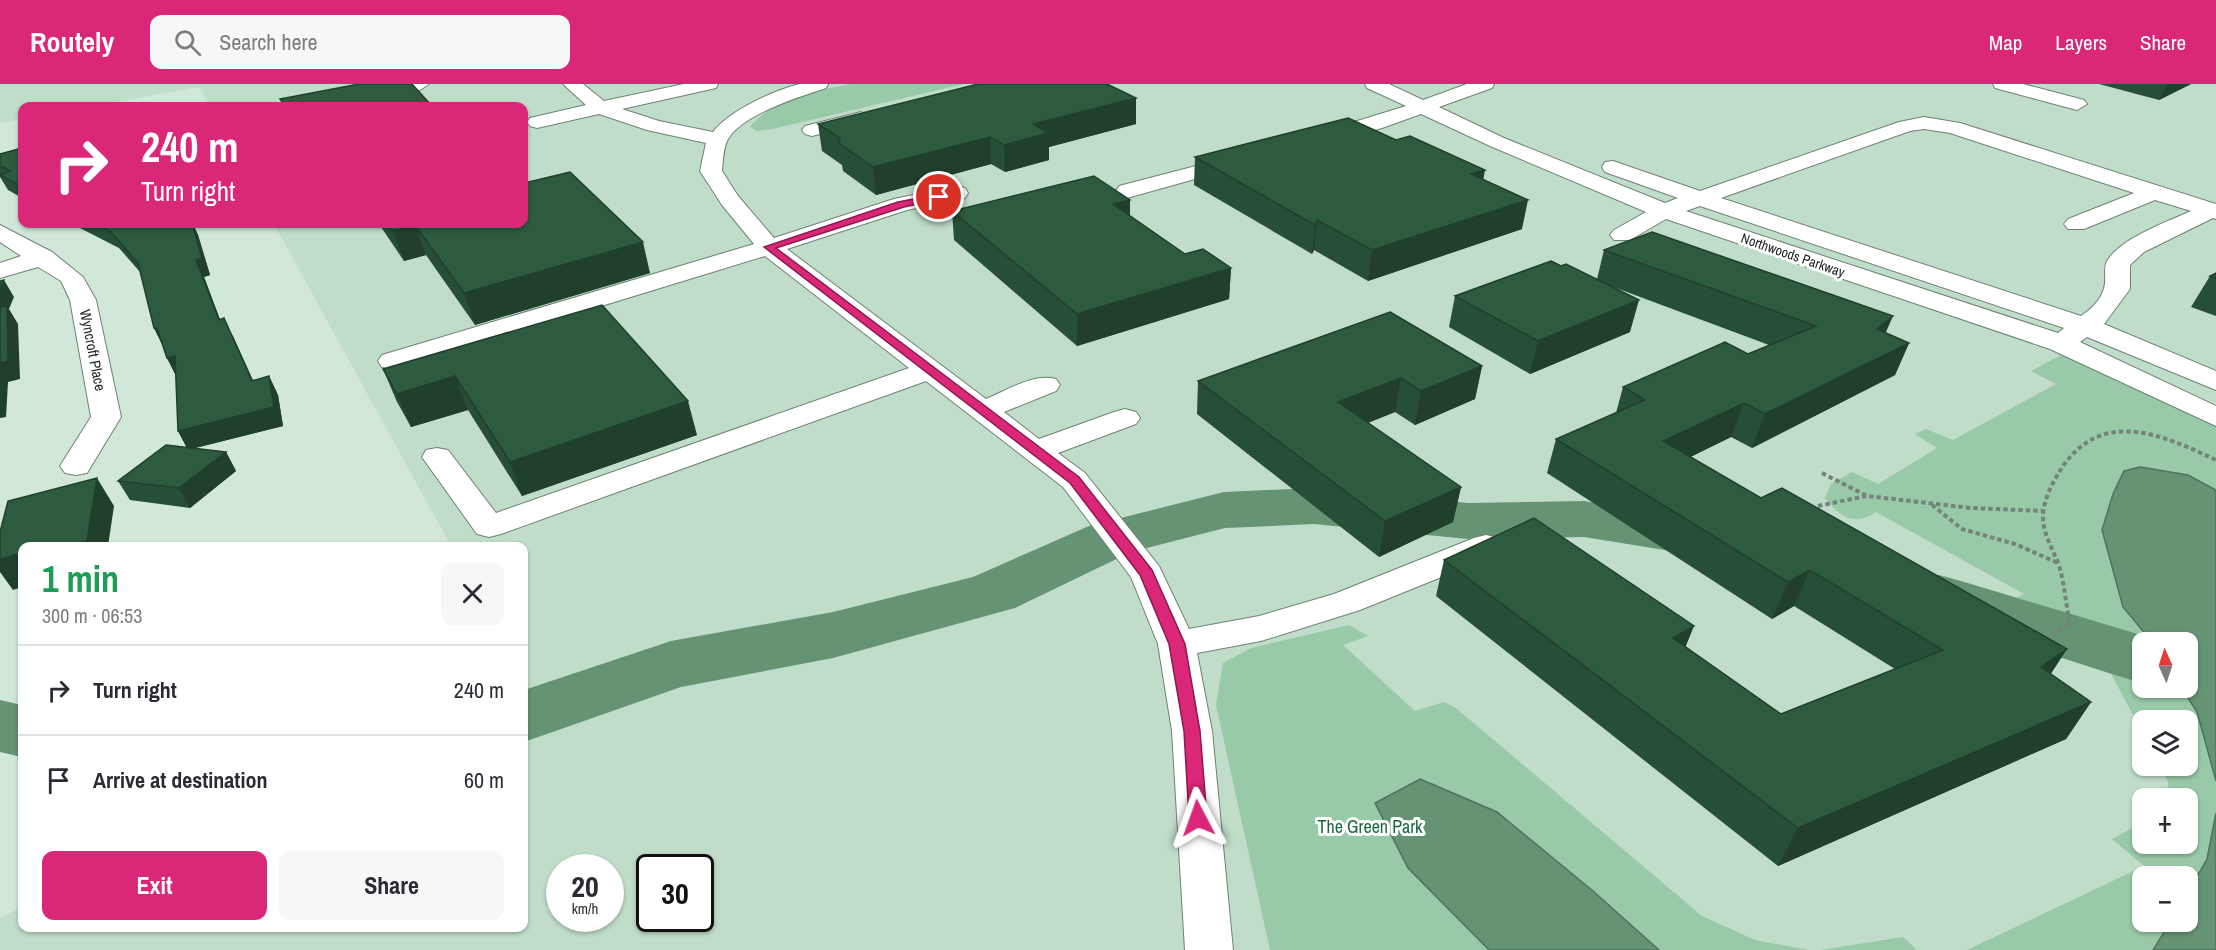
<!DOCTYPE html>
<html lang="en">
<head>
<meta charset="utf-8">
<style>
	:root { --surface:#fff; --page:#f7f7f7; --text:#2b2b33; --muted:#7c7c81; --line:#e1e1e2; --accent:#db2777 }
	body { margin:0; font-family:"Archivo Narrow",sans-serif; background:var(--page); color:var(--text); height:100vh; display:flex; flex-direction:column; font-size:22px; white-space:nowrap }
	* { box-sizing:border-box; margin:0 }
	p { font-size:20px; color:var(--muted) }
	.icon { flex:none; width:33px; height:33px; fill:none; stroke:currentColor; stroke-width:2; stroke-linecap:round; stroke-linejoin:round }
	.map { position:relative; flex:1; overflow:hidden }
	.side { position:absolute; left:18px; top:458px; width:510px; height:390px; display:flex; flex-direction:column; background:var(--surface); border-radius:12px; box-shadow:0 2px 4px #0004 }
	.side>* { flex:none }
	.hud { position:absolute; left:18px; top:18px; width:510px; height:126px; border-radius:12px; box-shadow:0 2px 4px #0004; background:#db2777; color:#fff; overflow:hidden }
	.needle { width:39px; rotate:357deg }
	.tools { position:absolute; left:2132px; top:548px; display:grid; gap:12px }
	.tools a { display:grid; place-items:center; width:66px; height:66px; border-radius:12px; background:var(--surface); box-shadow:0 2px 4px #0004; font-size:30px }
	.speed { position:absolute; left:546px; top:770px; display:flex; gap:12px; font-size:30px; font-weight:700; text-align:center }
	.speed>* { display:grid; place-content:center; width:78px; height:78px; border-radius:50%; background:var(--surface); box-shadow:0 2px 4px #0004; line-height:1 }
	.speed small { font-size:15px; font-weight:400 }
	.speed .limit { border:3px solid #111; border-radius:9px; background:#fff; color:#111 }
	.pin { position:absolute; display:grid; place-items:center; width:51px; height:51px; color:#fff; margin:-26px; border:3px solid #fff; border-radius:50%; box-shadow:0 2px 6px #0007 }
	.me { position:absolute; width:66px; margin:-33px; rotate:356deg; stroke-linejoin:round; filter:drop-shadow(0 0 4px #0008) }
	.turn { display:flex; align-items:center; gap:21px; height:126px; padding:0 24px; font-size:27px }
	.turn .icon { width:78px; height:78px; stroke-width:2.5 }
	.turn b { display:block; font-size:42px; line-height:51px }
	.round { display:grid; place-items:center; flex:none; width:63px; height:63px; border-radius:12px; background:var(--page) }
	.head { display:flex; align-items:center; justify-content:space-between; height:102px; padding:0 24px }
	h1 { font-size:36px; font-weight:700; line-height:45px; color:#1e9e55 }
	.primary-button { display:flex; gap:12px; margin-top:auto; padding:12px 24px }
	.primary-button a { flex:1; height:69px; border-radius:12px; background:var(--accent); color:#fff; font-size:24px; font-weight:700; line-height:69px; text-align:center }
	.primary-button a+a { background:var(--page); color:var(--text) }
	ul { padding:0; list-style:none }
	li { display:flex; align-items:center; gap:18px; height:90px; padding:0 24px; border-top:2px solid var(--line) }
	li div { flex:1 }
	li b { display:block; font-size:22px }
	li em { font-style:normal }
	header { display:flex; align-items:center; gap:36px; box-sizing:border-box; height:84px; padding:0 30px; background:var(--accent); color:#fff }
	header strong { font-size:28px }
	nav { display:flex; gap:33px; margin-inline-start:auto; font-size:21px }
	.search { width:420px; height:54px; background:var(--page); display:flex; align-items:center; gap:15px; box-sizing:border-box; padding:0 21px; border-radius:12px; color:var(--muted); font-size:22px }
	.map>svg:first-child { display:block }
	.built { fill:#c0ddc9; fill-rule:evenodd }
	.green { fill:#98c9a8; fill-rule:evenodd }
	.water { fill:#649474; stroke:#4f735b; stroke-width:1.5 }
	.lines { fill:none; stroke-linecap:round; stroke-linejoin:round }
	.river { fill:#649474; fill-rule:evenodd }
	.minor-casing { stroke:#6e8274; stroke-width:2 }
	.path { stroke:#75847a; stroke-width:4; stroke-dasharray:4.5 3; stroke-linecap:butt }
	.minor { fill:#fff; fill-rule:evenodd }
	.wall { fill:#274e36 }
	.shaded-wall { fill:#20402c }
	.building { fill:#2d5b3f; stroke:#20402c; stroke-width:1.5 }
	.route { fill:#db2777; stroke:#8e194d; stroke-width:1.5 }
	.labels { text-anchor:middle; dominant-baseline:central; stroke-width:6; stroke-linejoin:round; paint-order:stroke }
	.far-street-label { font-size:14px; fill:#1e2621; stroke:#fff }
	.street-label { font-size:15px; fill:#1e2621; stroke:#fff }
	.near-park-label { font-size:18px; fill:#1a673d; stroke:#fff }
</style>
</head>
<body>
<header>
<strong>Routely</strong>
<div class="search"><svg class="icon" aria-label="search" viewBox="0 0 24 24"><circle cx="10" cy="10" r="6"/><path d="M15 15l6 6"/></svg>Search here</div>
<nav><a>Map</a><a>Layers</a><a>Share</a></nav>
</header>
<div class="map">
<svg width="2216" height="866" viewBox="0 0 2216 866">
	<rect width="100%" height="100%" fill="#d1e8d8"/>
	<path class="built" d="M 0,0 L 2216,0 L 2216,866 L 0,866 L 0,834 L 22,823 L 22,843 L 524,843 L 524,462 L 451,462 L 274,140 L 524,140 L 524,22 L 210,22 L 199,3 L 92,22 L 22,22 L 22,35 L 0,39 ZM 2142,558 L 2187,558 L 2187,603 L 2142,603 ZM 2142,636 L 2187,636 L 2187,681 L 2142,681 ZM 2142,714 L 2187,714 L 2187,759 L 2142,759 ZM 560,783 L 610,783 L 610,834 L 560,834 ZM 650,783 L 700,783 L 700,834 L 650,834 ZM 2142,792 L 2187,792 L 2187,837 L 2142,837 Z"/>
	<path class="green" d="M 851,0 L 964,0 L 772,45 L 757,47 L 750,43 C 773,15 817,6 851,0 Z
		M 2063,270 L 2216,342 L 2216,866 L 1967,866 L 2144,782 L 2112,755 L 2142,739 L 2142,759 L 2187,759 L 2187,714 L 2163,714 L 2169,700 L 2159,681 L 2187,681 L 2187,636 L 2142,636 L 2142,648 L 2108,584 L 2080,561 L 2013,523 L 2010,517 L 2024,510 L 1876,428 C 1854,443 1840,433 1825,414 L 1831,400 L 1852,388 L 1878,400 L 1937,364 L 1915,350 L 1926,345 L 1953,356 L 2056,300 L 2031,287 ZM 2142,558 L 2187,558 L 2187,603 L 2142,603 ZM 2142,792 L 2187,792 L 2187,837 L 2142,837 Z
		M 1349,541 L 1368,552 L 1343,561 L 1415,627 L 1444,618 L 1456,624 L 1702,832 L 1755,856 L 1809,866 L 1270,866 L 1216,621 L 1223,579 L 1251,564 Z
		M 1903,853 L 1917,866 L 1821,866 Z"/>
	<path class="water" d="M 2140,383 L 2188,391 L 2216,406 L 2216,697 L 2197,628 L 2181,603 L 2187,603 L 2187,558 L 2152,558 L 2123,523 L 2102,446 L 2113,410 L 2124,387 Z
		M 1420,695 L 1497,728 L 1593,807 L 1659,866 L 1489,866 L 1408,784 L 1375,719 Z
		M 2216,729 L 2216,866 L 2153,866 L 2171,837 L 2187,837 L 2187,810 L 2207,775 Z"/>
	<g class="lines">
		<path class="river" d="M 1314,404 L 1468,419 L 1584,417 L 1729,441 L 1738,454 L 1729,467 L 1708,473 L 1584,453 L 1468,455 L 1314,440 L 1225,444 L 1131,468 L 1015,524 L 833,574 L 681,603 L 524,658 L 524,606 L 671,557 L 833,528 L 973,493 L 1089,442 L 1224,408 Z
			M 1939,491 L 1961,497 L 2164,558 L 2142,558 L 2142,599 L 2118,592 L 1917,527 L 1907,512 L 1917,497 Z
			M 0,616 L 22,621 L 22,673 L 0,668 Z"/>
		<defs>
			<path id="minor" d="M 391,0 L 429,0 L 420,6 L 333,22 L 296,22 L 306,16 Z
				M 563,0 L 583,0 L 604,17 L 684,0 L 718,0 L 716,4 L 622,25 L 659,37 L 713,48 C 729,27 774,6 800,0 C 808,0 819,0 828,0 L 826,4 C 799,13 743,30 728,55 C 723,64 723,77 722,87 L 738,112 L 774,154 L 894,115 L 957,102 L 965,104 L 968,109 L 965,114 L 907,126 L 787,165 L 986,315 C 1007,306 1034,289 1056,295 L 1060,301 L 1056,307 L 1004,328 L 1039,355 L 1114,328 L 1125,325 L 1136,328 L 1140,334 L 1136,340 L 1058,369 L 1085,389 L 1159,482 L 1189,545 L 1259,532 L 1334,510 L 1474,454 L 1486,451 L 1498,454 L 1503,462 L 1498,470 L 1360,526 L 1261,557 L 1197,569 L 1212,647 L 1233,866 L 1185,866 L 1172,647 L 1158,560 L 1131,493 L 1063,403 L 926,297 L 501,450 L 489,453 L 477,450 L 422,373 L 426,366 L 437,364 L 448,366 L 496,429 L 909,284 L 765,172 L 402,283 L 392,285 L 382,283 L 378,277 L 382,271 L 754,160 L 722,121 L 700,87 L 706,59 L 647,46 L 599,30 L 537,44 L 530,42 L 527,38 L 530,34 L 586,21 Z
				M 1365,0 L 1389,0 L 1423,16 L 1467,0 L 1494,0 L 1492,4 L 1439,23 L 1504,54 L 1665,119 L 1678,114 L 1605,88 L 1602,83 L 1605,78 L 1613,77 L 1700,107 L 1899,38 L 1924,33 L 1960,39 L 2216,120 L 2216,135 L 2213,134 L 2144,168 L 2130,181 L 2130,205 L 2104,240 L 2216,287 L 2216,306 L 2087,253 L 2080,258 L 2216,322 L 2216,342 L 2050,265 L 1666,135 L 1630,156 L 1614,156 L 1610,151 L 1614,146 L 1646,128 L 1490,62 L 1421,30 L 1382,44 L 1322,60 L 1315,58 L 1312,54 L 1315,50 L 1406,22 L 1367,4 ZM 1924,45 L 1950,49 L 2134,109 L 2068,135 L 2064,140 L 2068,145 L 2084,145 L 2155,116 L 2191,127 C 2167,138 2121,154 2107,177 C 2103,184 2107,195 2104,204 C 2102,215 2090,226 2081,232 L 1721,114 L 1910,47 ZM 1700,122 L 2064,244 L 2058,249 L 1686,127 Z
				M 1993,0 L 2023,0 L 2084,16 L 2087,20 L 2077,26 L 1995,4 Z
				M 861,28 L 871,34 L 868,38 L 812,52 L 805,50 L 802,46 L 805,42 Z
				M 1238,71 L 1245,73 L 1249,77 L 1245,81 L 1127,114 L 1119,112 L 1116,107 L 1119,102 Z
				M 0,141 L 52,168 L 83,193 L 96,216 L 121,333 L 87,389 L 76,391 L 65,389 L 60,382 L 91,333 L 70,216 L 61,197 L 38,183 L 0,194 L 0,179 L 21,172 L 0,158 Z"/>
		</defs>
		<use href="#minor" class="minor-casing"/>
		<path class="path" d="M 1822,389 L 1867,412 L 1971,424 L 2044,427
			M 1932,421 L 1962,445 L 2015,460 L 2058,479
			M 1818,422 L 1866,412
			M 2046,555 L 2070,540 C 2066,522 2065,503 2060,485 C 2055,468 2043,452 2043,433 C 2043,415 2054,396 2063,382 C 2104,324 2163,351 2216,376"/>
		<use href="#minor" class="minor"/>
	</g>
	<path class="wall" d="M 2099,0 L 2191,0 L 2159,16 Z
		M 818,40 L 1136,40 L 1049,63 L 1049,76 L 1005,88 L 991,80 L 876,111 L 843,87 L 842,81 L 822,67 Z
		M 22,64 L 22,114 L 8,106 L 0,93 L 0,70 Z
		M 1195,73 L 1483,96 L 1522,145 L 1368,197 L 1314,166 L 1312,170 L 1194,101 Z
		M 952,127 L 1130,132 L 1185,170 L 1231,184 L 1229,215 L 1077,262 L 954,156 Z
		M 72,140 L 193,140 L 198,151 L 210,191 L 204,193 L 220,236 L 233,252 L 253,296 L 269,292 L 278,311 L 283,342 L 194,364 L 226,368 L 236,387 L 190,424 L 130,416 L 118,397 L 187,364 L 178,347 L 176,291 L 167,274 L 162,260 L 154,244 L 140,188 L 119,164 Z
		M 379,140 L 524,140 L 650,189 L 475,241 L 426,171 L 404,177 Z
		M 1604,166 L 1886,249 L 1909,259 L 1895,291 L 1752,364 L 1731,353 L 1690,373 L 1761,414 L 2067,565 L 2050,590 L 2091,618 L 2066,655 L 1778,782 L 1436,512 L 1444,476 L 1685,563 L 1781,630 L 1895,585 L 1794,522 L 1772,535 L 1547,389 L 1556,355 L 1616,329 L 1623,303 L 1748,270 L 1769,261 L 1608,201 L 1630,248 L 1530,290 L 1449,243 L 1455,212 L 1561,182 L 1597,195 Z
		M 2216,189 L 2216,232 L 2191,223 L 2210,192 Z
		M 602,221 L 697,351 L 522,412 L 468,326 L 411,343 L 397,318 L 383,285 Z
		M 1482,282 L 1475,315 L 1415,341 L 1395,328 L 1368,339 L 1461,403 L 1453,438 L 1379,473 L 1197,330 L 1198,297 Z"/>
	<path class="shaded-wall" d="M 2167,0 L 2191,0 L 2159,16 Z
		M 1136,14 L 1136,40 L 1049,63 L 1049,76 L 1005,88 L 1004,61 L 1033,40 Z
		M 990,53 L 991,80 L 876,111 L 873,83 Z
		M 1485,86 L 1480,114 L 1471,90 Z
		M 1130,116 L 1130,145 L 1113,120 Z
		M 1528,116 L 1522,145 L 1368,197 L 1372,166 Z
		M 1317,136 L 1314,166 L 1312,170 L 1315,141 Z
		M 192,140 L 193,140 L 198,151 L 210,191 L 204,193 L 227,254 L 219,236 L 196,176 Z
		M 415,141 L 426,171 L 404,177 L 393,147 Z
		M 643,158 L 650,189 L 475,241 L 464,209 Z
		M 1231,184 L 1229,215 L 1077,262 L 1077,230 Z
		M 4,196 L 14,213 L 9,225 L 18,240 L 20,295 L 8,298 L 6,333 L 0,334 L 0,205 Z
		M 1639,216 L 1630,248 L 1530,290 L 1538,257 Z
		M 1893,232 L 1879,264 L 1877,245 Z
		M 154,244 L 157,244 L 163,262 Z
		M 1909,259 L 1895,291 L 1752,364 L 1765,330 Z
		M 175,272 L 176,292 L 167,274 Z
		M 1482,282 L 1475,315 L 1415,341 L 1421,307 Z
		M 269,292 L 278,311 L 283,342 L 188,366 L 178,347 Z
		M 455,292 L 468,326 L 411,343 L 397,310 Z
		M 1401,294 L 1395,328 L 1334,352 L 1338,318 Z
		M 688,317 L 697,351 L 522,412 L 510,378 Z
		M 1744,319 L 1731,353 L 1652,392 L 1663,357 Z
		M 226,368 L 236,387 L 190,424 L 179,404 Z
		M 97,394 L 114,422 L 108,462 L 68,462 Z
		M 1461,403 L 1453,438 L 1379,473 L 1385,437 Z
		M 22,469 L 22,503 L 13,506 L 0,488 L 0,475 Z
		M 1810,486 L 1794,522 L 1772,535 L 1788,498 Z
		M 1694,542 L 1679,579 L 1673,554 Z
		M 2067,565 L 2043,602 L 2041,583 Z
		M 2091,618 L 2066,655 L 1778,782 L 1798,744 Z"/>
	<path class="building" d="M 359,0 L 412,0 L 432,22 L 285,22 L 280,15 Z
		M 978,0 L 1107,0 L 1136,14 L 1033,40 L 1048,49 L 1004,61 L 990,53 L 873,83 L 839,59 L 840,54 L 818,40 Z
		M 1348,34 L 1396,56 L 1410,52 L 1485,86 L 1471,90 L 1528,116 L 1372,166 L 1317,136 L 1315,141 L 1195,73 Z
		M 22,64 L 22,103 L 0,91 L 11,87 L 0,82 L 0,70 Z
		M 570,88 L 643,158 L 464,209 L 415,141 L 393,147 L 388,140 L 524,140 L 524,99 Z
		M 1094,92 L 1130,116 L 1113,120 L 1185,170 L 1203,165 L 1231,184 L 1077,230 L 952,127 Z
		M 95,140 L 192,140 L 202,174 L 196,176 L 219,236 L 224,234 L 252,297 L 269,292 L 274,323 L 178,347 L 175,272 L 167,274 L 157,244 L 154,244 L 138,179 L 110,147 Z
		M 1652,148 L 1893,232 L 1877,245 L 1909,259 L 1765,330 L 1744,319 L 1663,357 L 1761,414 L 1782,404 L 2067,565 L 2041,583 L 2091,618 L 1798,744 L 1444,476 L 1534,434 L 1694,542 L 1673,554 L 1781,630 L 1943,566 L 1810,486 L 1788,498 L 1556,355 L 1645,316 L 1623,303 L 1725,258 L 1748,270 L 1816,242 L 1604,166 Z
		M 1551,177 L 1561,182 L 1566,180 L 1639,216 L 1538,257 L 1455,212 Z
		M 2216,189 L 2216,194 L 2210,192 Z
		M 4,196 L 0,205 L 0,197 Z
		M 602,221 L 688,317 L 510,378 L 455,292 L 397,310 L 383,285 Z
		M 7,222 L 8,277 L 0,279 L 0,223 Z
		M 1390,228 L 1482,282 L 1421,307 L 1401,294 L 1338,318 L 1461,403 L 1385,437 L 1198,297 Z
		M 166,361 L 226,368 L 179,404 L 118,397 Z
		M 97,394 L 87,457 L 68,462 L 22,462 L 22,469 L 0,475 L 0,448 L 8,417 Z"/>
	<path class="route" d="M 939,110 L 942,111 L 942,115 L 904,123 L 776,164 L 1079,393 L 1152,486 L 1185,560 L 1200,647 L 1207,734 L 1204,739 L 1192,739 L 1189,734 L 1184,647 L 1169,560 L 1140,491 L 1070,399 L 764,163 L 898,118 Z"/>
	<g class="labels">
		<g class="far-street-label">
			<text transform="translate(1793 171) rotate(19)">Northwoods Parkway</text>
		</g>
		<g class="street-label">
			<text transform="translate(93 266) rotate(79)">Wyncroft Place</text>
		</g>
		<g class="near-park-label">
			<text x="1370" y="742">The Green Park</text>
		</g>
	</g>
</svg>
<div class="tools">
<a><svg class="needle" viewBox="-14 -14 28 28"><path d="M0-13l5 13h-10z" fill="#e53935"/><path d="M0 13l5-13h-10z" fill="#7c7c81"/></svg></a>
<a><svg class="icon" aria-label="layers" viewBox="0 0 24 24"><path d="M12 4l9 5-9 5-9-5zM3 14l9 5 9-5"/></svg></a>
<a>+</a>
<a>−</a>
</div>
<div class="speed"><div>20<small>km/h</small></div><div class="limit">30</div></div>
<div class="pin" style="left:939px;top:113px;background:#d93025"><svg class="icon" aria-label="arrive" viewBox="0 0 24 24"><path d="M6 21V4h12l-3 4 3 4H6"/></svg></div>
<svg class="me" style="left:1198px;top:734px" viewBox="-20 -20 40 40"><path d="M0-17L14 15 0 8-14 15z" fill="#db2777" stroke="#fff" stroke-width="4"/></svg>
<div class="hud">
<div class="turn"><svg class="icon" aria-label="right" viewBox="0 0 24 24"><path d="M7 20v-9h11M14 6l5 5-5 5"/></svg><div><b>240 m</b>Turn right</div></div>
</div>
<section class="side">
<div class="head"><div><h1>1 min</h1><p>300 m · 06:53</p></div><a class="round"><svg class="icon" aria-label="close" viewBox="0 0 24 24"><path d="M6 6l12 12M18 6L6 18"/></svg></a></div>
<ul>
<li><svg class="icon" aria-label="right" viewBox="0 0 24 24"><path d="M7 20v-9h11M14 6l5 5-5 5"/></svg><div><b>Turn right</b></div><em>240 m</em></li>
<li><svg class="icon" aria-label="arrive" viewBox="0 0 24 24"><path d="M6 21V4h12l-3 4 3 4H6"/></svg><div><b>Arrive at destination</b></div><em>60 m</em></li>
</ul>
<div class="primary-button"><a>Exit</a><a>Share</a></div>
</section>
</div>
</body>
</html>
